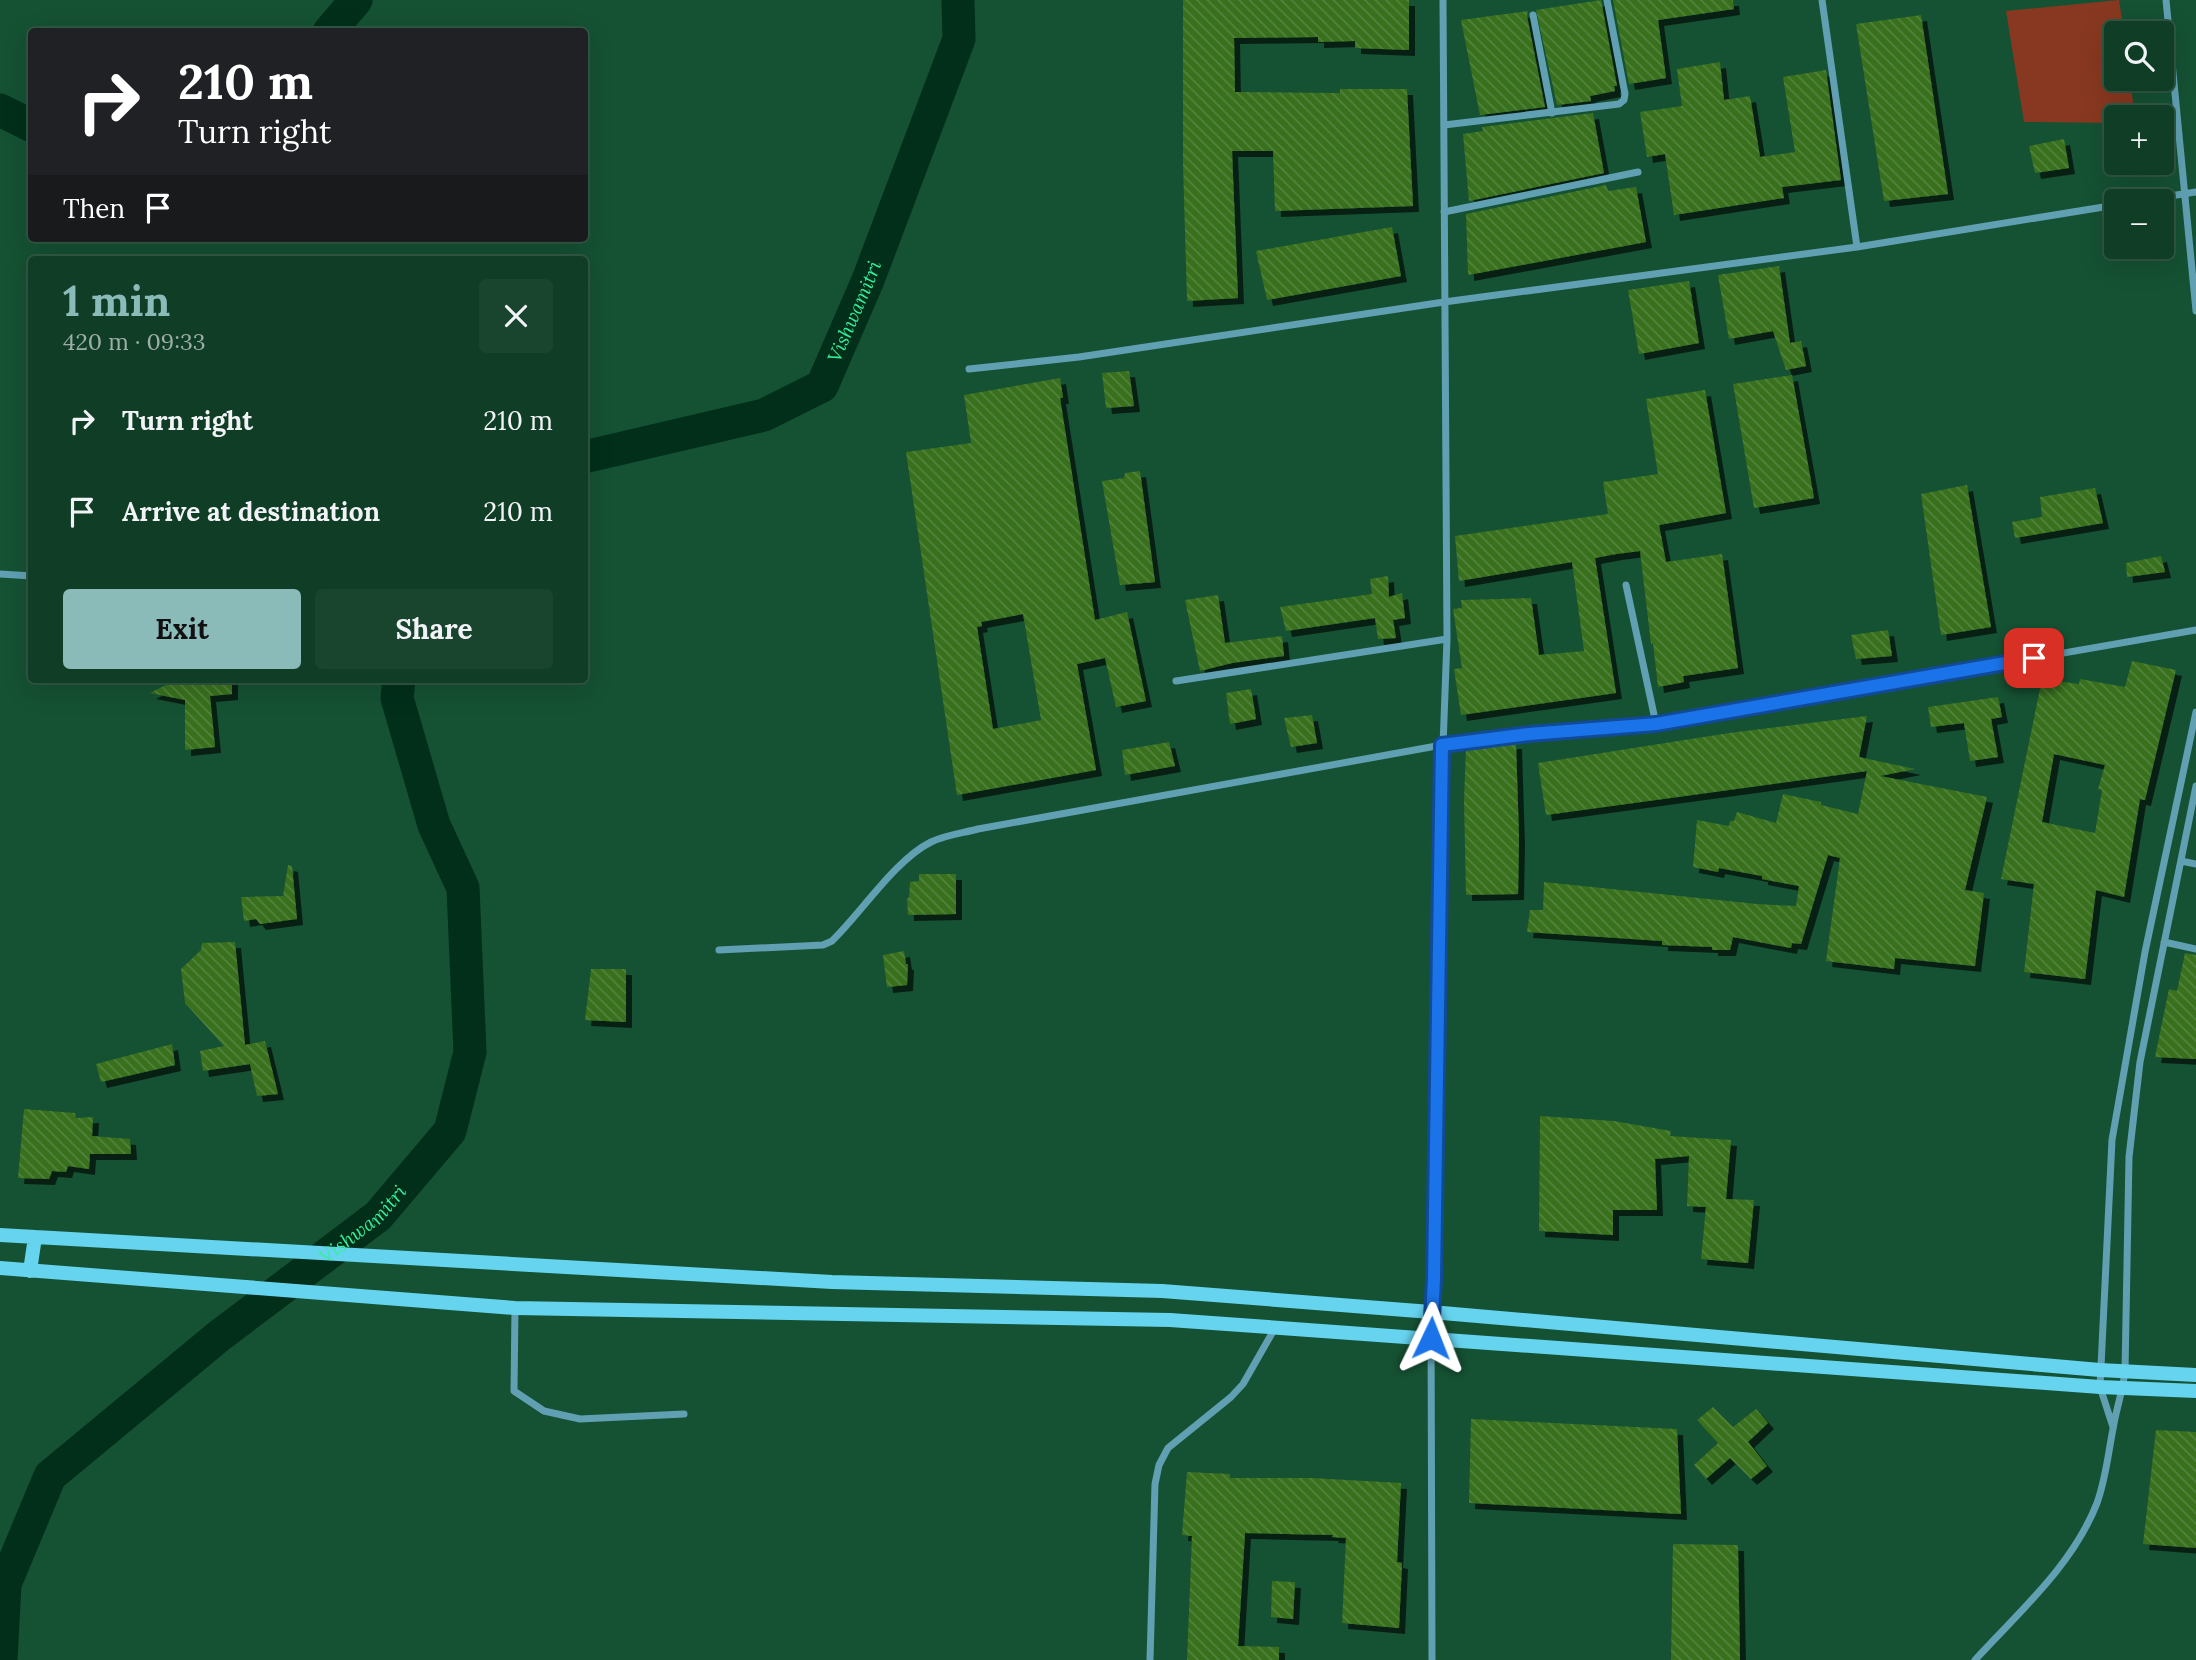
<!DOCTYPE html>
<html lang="en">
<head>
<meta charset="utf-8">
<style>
	:root { --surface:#103d26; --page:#19442e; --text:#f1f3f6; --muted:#9caea7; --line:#305643; --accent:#8bbbb9 }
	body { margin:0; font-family:Lora,serif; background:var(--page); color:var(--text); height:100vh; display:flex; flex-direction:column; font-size:26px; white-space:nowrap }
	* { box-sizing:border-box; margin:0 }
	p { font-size:23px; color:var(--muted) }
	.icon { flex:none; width:38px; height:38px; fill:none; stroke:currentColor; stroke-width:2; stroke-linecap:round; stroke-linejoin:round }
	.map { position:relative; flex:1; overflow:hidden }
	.sheet { position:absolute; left:28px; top:256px; width:560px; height:427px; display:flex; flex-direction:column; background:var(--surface); border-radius:7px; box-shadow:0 7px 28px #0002,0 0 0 2px var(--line) }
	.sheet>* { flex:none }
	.banner { position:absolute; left:28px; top:28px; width:560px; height:214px; border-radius:7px; box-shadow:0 7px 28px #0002,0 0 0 2px var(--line); background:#202124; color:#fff; overflow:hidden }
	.tools { position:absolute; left:2104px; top:21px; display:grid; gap:14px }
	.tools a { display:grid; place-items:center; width:70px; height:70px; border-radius:7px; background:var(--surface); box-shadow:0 7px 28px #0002,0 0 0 2px var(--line); font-size:35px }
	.pin { position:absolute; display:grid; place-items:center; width:60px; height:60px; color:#fff; margin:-30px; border-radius:14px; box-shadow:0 4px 10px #0006 }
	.me { position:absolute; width:77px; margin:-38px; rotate:2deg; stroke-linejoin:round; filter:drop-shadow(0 0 5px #0008) }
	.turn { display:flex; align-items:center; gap:24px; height:147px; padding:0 35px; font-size:32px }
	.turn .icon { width:91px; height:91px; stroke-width:2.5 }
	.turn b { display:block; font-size:49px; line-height:60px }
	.then { display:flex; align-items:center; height:66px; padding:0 35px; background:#0003; gap:14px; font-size:26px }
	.round { display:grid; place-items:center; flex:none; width:74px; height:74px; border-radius:7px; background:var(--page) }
	.summary { display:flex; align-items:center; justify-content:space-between; height:119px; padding:0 35px }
	h1 { font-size:42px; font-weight:700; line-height:52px; color:var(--accent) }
	.primary-button { display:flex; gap:14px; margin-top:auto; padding:14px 35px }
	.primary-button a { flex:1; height:80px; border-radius:7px; background:var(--accent); color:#111; font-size:28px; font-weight:700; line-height:80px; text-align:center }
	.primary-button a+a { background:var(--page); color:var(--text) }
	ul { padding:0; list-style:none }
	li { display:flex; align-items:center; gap:21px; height:91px; padding:0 35px }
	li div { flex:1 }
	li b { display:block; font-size:26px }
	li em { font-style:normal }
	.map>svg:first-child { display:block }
	.park { fill:#883820 }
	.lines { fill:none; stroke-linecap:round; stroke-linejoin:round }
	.river { stroke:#012f1a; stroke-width:33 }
	.building { fill:url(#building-back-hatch); fill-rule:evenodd; filter:url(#shadow) }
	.street { stroke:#60a0b2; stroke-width:7 }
	.secondary { stroke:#66d3ef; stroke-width:14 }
	.route-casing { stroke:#114b97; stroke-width:18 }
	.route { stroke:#1a73e8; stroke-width:12 }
	.labels { text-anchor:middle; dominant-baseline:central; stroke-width:7; stroke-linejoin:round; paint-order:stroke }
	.water-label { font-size:19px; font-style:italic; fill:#35f09a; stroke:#193123 }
</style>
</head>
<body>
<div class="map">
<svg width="2196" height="1660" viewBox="0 0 2196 1660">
	<defs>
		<pattern id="building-back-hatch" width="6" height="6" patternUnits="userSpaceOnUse" patternTransform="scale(1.75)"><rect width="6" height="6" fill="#386f1e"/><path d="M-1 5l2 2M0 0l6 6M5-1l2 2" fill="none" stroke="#53833e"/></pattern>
		<filter id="shadow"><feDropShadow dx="6" dy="6" stdDeviation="0" flood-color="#0009"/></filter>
	</defs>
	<rect width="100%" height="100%" fill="#155133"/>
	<path class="park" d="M 2119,0 L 2124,33 L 2116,33 L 2116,79 L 2130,79 L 2135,117 L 2116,117 L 2116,123 L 2024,122 L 2006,11 Z"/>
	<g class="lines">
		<g class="river">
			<path d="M 329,32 L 356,0"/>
			<path d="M 0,110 L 32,126"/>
			<path id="s1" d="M 584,457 L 764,415 L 822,386 L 868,280 L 959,39 L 958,0"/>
			<path id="s2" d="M 1,1660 L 5,1584 L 50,1476 L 219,1336 L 378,1216 L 450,1131 L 470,1052 L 463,888 L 434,825 L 397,698 L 399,679"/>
		</g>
	</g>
	<path class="building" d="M 1183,0 L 1409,0 L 1409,50 L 1355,48 L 1355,41 L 1318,42 L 1318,37 L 1234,38 L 1235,92 L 1340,93 L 1340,89 L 1407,89 L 1413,206 L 1275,211 L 1273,151 L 1232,151 L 1238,298 L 1187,301 L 1183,164 Z
		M 1601,0 L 1617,86 L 1614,86 L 1615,91 L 1590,96 L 1591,101 L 1557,105 L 1536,10 Z
		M 1613,0 L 1733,0 L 1734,9 L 1658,20 L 1666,78 L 1629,84 Z
		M 1528,11 L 1527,16 L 1545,107 L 1480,115 L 1461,20 Z
		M 1921,15 L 1948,194 L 1884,201 L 1856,24 Z
		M 1720,62 L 1724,100 L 1750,96 L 1760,157 L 1795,152 L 1783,77 L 1826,70 L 1841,180 L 1782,187 L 1784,198 L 1674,215 L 1665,154 L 1647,157 L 1640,112 L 1682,106 L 1677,69 Z
		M 1593,113 L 1604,173 L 1469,201 L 1463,134 L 1483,131 L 1482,127 Z
		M 2064,139 L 2069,168 L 2035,173 L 2029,146 Z
		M 1606,185 L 1608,191 L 1636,187 L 1646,242 L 1468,275 L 1466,214 Z
		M 1392,227 L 1401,276 L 1267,300 L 1256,251 Z
		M 1779,266 L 1790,343 L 1801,341 L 1806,366 L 1786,370 L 1773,331 L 1729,339 L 1718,275 Z
		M 1689,281 L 1699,343 L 1639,354 L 1628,290 Z
		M 1129,371 L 1134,406 L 1106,408 L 1102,373 Z
		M 1792,375 L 1814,498 L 1754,508 L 1733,384 Z
		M 1060,378 L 1063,398 L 1060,398 L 1095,620 L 1127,612 L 1146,701 L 1116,707 L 1105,658 L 1077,664 L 1096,770 L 957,795 L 906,452 L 971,443 L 964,395 ZM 1023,614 L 1041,720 L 993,729 L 977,627 L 982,626 L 981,622 Z
		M 1705,390 L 1726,513 L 1659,525 L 1666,562 L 1722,554 L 1738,668 L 1683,676 L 1684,682 L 1658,687 L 1653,643 L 1651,644 L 1640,551 L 1616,554 L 1595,558 L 1616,693 L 1461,715 L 1454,669 L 1462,668 L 1453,609 L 1462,608 L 1461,600 L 1531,598 L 1539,655 L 1584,651 L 1572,562 L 1459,581 L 1455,536 L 1608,514 L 1603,482 L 1658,474 L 1646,399 Z
		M 1140,471 L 1155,582 L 1120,585 L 1102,481 L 1124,478 L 1125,473 Z
		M 1967,485 L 1991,627 L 1941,635 L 1921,494 Z
		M 2095,488 L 2103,523 L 2015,538 L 2012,522 L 2042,517 L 2040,497 Z
		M 2161,556 L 2165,572 L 2127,577 L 2126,563 Z
		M 1388,576 L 1389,597 L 1402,593 L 1405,618 L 1393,620 L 1396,638 L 1378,639 L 1375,618 L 1286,631 L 1280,607 L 1372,594 L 1370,579 Z
		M 1218,595 L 1225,643 L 1282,636 L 1284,656 L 1232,663 L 1200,671 L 1185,600 Z
		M 1888,630 L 1892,656 L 1856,659 L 1851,635 Z
		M 2132,661 L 2176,670 L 2145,800 L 2140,799 L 2124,897 L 2096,890 L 2085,979 L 2024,972 L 2034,884 L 2001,879 L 2042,679 L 2079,684 L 2080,679 L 2125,687 ZM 2054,754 L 2105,765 L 2098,789 L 2102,790 L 2095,833 L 2042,822 Z
		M 166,679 L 232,679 L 232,694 L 210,696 L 215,747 L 185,750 L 185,700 L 150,693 L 166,685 Z
		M 1251,689 L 1256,719 L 1230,724 L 1226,693 Z
		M 1998,697 L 2002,717 L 1991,719 L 1998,757 L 1970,761 L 1964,723 L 1931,727 L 1928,707 Z
		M 1312,715 L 1317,743 L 1291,747 L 1284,718 Z
		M 1867,716 L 1859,757 L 1915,769 L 1880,776 L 1987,797 L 1965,890 L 1984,893 L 1975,966 L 1895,958 L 1894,969 L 1826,961 L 1840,858 L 1828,855 L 1801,944 L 1792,943 L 1791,948 L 1733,937 L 1730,950 L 1712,950 L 1712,947 L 1662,945 L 1662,941 L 1527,932 L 1530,910 L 1543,910 L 1544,882 L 1757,904 L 1796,906 L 1799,886 L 1762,879 L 1762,876 L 1719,868 L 1718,872 L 1693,867 L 1697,820 L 1729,826 L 1730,821 L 1734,821 L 1737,812 L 1776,823 L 1783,794 L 1821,802 L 1821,805 L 1858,814 L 1867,771 L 1546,815 L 1538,763 L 1729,733 Z
		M 1169,742 L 1175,766 L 1125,775 L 1122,750 Z
		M 1503,743 L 1516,743 L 1519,838 L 1518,894 L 1466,895 L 1464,801 L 1466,748 Z
		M 288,865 L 292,866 L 297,919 L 260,924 L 256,919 L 244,921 L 241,897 L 283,896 Z
		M 919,874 L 956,874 L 956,914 L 908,915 L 907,898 L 909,898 L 910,882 L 919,881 Z
		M 235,942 L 245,1045 L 265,1041 L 278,1094 L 257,1096 L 250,1064 L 203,1071 L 200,1051 L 224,1046 L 185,1003 L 181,969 L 201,950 L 202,943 Z
		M 904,951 L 906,964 L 908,964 L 907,985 L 887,987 L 883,955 Z
		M 2185,953 L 2196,955 L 2196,1059 L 2155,1057 L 2169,989 L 2177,991 Z
		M 591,969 L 626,969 L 626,1022 L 585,1020 Z
		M 172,1044 L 175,1065 L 101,1082 L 96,1064 Z
		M 24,1109 L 75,1113 L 76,1118 L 93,1117 L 92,1136 L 130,1139 L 131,1154 L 90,1154 L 89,1169 L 68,1166 L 66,1172 L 52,1171 L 49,1179 L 18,1178 Z
		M 1540,1116 L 1614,1121 L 1671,1131 L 1670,1136 L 1731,1140 L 1726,1199 L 1754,1200 L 1748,1263 L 1701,1259 L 1706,1207 L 1687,1206 L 1689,1156 L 1655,1159 L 1657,1210 L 1613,1210 L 1613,1235 L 1539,1231 Z
		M 1713,1407 L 1733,1427 L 1756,1409 L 1768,1423 L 1748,1442 L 1767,1466 L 1751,1479 L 1730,1458 L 1706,1479 L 1694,1465 L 1718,1443 L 1697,1420 Z
		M 1471,1419 L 1677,1429 L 1681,1514 L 1469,1503 Z
		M 2156,1430 L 2196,1432 L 2196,1548 L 2143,1544 Z
		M 1187,1472 L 1230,1474 L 1230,1478 L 1312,1478 L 1401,1483 L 1397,1562 L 1402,1563 L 1399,1628 L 1342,1623 L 1346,1538 L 1332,1537 L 1333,1535 L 1245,1533 L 1238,1646 L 1279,1647 L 1279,1660 L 1187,1660 L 1192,1536 L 1182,1535 Z
		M 1673,1544 L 1738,1545 L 1740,1660 L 1671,1660 Z
		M 1272,1581 L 1295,1582 L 1293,1619 L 1271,1617 Z"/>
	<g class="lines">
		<path class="street" d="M 1822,0 L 1857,247
			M 2166,0 L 2196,311
			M 1533,15 L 1552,113
			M 1444,125 L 1619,104 L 1624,100 L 1625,94 L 1607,0
			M 2138,201 L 2196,192
			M 1444,212 L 1638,172
			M 969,369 L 1079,357 L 1444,302 L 1857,247 L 2116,205
			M 0,574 L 32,576
			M 1626,585 L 1656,724
			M 1176,681 L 1447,639
			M 2181,861 L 2196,864
			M 2164,942 L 2196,949
			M 719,950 L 823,945 L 832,941 C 862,912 895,860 931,842 C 945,835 963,833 978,829 L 1442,745 L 1529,734 L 1656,724 L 2196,630
			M 515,1308 L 514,1391 L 544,1411 L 580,1419 L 684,1414
			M 2113,1427 L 2100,1387 L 2112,1140 L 2145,952 L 2196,712
			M 1150,1660 L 1155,1484 L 1159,1465 L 1168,1448 L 1231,1397 L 1243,1384 L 1275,1328
			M 1432,1660 L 1431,1312 L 1434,1279 L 1439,853 L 1447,639 L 1443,0
			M 1975,1660 C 2019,1612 2073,1565 2097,1503 C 2106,1478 2108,1454 2113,1429 C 2116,1409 2123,1391 2125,1371 L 2129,1157 L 2140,1062 L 2196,786"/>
		<path class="secondary" d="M 0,1235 L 832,1282 L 1162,1291 L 1431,1312 L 2100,1370 L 2196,1375
			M 0,1268 L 515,1308 L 1170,1320 L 2100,1387 L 2196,1391
			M 30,1271 L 35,1237"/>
	</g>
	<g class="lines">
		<defs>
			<path id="route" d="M 1431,1338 L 1434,1279 L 1442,745 L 1529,734 L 1656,724 L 2034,658"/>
		</defs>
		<use href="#route" class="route-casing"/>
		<use href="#route" class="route"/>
	</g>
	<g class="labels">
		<g class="water-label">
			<text stroke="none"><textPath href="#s1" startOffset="331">Vishwamitri</textPath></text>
			<text stroke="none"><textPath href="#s2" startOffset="595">Vishwamitri</textPath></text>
		</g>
	</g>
</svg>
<div class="tools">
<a><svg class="icon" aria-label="search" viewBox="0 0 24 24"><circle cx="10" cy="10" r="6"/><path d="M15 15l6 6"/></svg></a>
<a>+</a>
<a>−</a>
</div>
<div class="pin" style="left:2034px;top:658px;background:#d93025"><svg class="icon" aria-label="arrive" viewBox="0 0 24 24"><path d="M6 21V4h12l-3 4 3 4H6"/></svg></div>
<svg class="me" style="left:1431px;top:1338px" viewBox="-20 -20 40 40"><path d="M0-17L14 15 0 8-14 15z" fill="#1a73e8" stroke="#fff" stroke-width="4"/></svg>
<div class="banner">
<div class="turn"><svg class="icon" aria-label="right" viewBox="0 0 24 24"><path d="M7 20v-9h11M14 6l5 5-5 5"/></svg><div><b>210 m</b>Turn right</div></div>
<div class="then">Then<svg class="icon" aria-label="arrive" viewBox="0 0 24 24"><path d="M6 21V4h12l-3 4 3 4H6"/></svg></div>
</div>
<section class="sheet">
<div class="summary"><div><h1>1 min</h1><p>420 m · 09:33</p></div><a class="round"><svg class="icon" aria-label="close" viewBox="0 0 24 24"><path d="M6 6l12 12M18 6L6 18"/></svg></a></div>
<ul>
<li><svg class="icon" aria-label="right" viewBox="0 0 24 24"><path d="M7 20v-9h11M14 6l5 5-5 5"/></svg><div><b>Turn right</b></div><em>210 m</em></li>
<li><svg class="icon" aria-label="arrive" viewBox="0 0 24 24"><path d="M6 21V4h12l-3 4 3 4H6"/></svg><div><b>Arrive at destination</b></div><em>210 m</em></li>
</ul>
<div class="primary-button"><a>Exit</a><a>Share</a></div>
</section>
</div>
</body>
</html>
